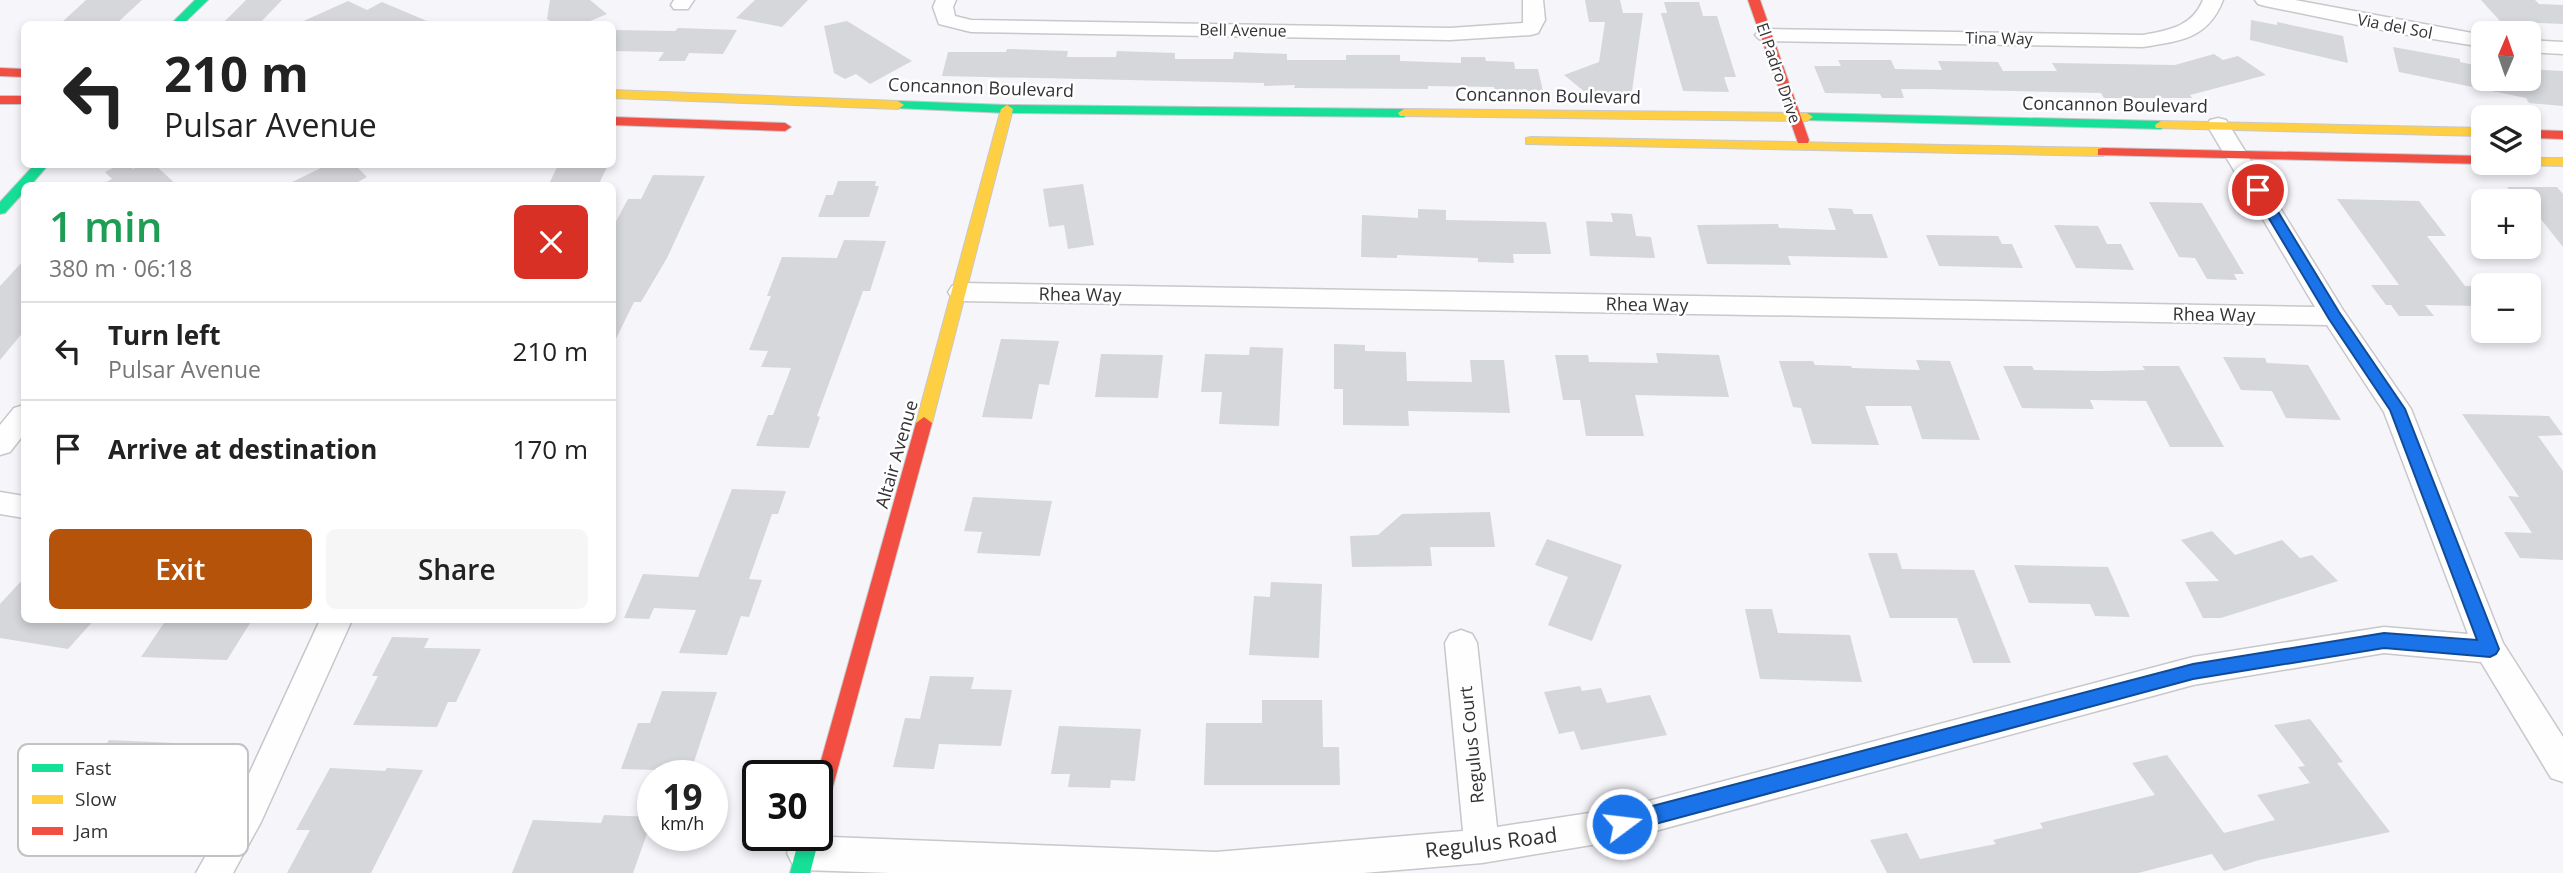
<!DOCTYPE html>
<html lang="en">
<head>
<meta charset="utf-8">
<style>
	:root { --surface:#fff; --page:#f6f6f6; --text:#222; --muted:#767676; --line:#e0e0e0; --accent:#b45309 }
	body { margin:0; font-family:"Open Sans",sans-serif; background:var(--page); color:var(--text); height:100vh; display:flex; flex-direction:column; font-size:26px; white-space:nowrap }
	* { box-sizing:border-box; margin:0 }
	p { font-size:23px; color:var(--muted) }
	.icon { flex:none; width:38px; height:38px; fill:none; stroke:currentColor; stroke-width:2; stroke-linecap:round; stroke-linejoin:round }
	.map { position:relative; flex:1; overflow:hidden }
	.side { position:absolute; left:21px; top:182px; width:595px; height:441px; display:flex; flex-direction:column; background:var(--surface); border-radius:10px; box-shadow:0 4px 10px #0003 }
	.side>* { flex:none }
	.top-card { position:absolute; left:21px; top:21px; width:595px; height:147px; border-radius:10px; box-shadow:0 4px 10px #0003; background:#fff; color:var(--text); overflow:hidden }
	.needle { width:46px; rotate:2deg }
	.buttons { position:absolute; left:2471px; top:21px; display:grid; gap:14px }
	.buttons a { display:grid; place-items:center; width:70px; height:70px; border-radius:10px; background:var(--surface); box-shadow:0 4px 10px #0003; font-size:35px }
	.speed { position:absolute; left:637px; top:760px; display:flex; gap:14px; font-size:35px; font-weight:700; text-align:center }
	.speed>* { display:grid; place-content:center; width:91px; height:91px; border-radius:50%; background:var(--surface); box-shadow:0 4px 10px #0003; line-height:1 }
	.speed small { font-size:18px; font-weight:400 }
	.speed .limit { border:4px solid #111; border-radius:10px; background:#fff; color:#111 }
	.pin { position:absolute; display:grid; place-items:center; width:60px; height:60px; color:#fff; margin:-30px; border:4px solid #fff; border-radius:50%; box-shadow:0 2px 7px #0007 }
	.me { position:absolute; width:77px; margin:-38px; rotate:75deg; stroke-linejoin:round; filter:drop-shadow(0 0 5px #0008) }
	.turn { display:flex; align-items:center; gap:24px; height:147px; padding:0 28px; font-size:32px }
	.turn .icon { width:91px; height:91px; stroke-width:2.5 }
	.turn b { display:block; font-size:49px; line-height:60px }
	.round { display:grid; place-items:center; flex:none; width:74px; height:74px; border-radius:10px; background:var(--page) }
	.headline { display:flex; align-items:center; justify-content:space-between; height:119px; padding:0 28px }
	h1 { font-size:42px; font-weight:600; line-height:52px; color:#1e9e55 }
	.cta { display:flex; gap:14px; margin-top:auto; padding:14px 28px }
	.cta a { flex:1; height:80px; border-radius:10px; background:var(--accent); color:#fff; font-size:28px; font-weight:600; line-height:80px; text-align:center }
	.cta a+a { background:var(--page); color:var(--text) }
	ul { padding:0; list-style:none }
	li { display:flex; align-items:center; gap:21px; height:98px; padding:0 28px; border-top:2px solid var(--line) }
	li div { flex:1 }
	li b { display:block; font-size:26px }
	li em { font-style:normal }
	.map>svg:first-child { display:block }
	.building { fill:#d6d7da }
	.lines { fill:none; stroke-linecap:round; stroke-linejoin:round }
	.street-casing { stroke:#c8c8cb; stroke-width:3 }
	.fast-casing { stroke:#c8c8cb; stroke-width:2 }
	.slow-casing { stroke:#c8c8cb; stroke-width:2 }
	.jam-casing { stroke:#c8c8cb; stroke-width:2 }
	.street { fill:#fefefe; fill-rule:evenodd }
	.fast { fill:#16e098; fill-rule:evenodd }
	.slow { fill:#ffcf43; fill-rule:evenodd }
	.jam { fill:#f24e42; fill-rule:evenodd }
	.route { fill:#1a73e8; stroke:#114b97; stroke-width:2 }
	.labels { text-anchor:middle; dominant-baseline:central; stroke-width:5; stroke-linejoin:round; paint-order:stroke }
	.far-street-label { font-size:16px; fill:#333336; stroke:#fff }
	.street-label { font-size:18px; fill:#333336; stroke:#fff }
	.near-street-label { font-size:21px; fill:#333336; stroke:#fff }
	.key { fill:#fff; stroke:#c2c2c3; stroke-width:2 }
	.key-label { font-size:19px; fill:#333336 }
</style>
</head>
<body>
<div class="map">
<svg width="2563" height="873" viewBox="0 0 2563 873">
	<rect width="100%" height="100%" fill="#f5f5fa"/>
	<path class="building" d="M 86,0 L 142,0 L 116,24 L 60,24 Z
		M 246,0 L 282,0 L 259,24 L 222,24 Z
		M 550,0 L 590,0 L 607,14 L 583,24 L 554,24 L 547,19 Z
		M 755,0 L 808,0 L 782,27 L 736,18 Z
		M 1585,0 L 1620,0 L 1623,13 L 1643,13 L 1632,91 L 1611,99 L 1603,92 L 1591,97 L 1564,75 L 1599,62 L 1605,22 L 1589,22 Z
		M 2481,0 L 2535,0 L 2539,4 L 2563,5 L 2563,24 L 2500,21 Z
		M 348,1 L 367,10 L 382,2 L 434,24 L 297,24 Z
		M 1664,2 L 1699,2 L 1703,16 L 1717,16 L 1736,77 L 1724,77 L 1729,92 L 1683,91 L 1661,13 L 1667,13 Z
		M 2251,20 L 2277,25 L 2277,22 L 2343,36 L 2348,63 L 2250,40 Z
		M 847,21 L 912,61 L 870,84 L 856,74 L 845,79 L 834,73 L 824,26 Z
		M 678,28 L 737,30 L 723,54 L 689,53 L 685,61 L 658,61 L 664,52 L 612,51 L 612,30 L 675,31 Z
		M 2393,47 L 2460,59 L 2460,62 L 2483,67 L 2483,79 L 2529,79 L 2529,69 L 2563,71 L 2563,106 L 2529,103 L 2526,98 L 2399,72 Z
		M 1007,49 L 1068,51 L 1067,57 L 1116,57 L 1117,51 L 1175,53 L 1175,59 L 1233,59 L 1234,52 L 1287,54 L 1287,60 L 1346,60 L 1346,55 L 1400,55 L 1400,61 L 1461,63 L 1461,57 L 1485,57 L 1486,61 L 1514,62 L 1515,69 L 1538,69 L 1543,91 L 1495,91 L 1494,87 L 1428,86 L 1428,89 L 1294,88 L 1295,85 L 1264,86 L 1264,83 L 942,76 L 948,52 L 1006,52 Z
		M 2214,54 L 2223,60 L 2238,56 L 2266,75 L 2190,95 L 2192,98 L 2104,98 L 2101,93 L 1926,89 L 1901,89 L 1904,98 L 1882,98 L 1880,94 L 1825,93 L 1814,66 L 1841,66 L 1838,60 L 1891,60 L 1895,69 L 1942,70 L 1938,61 L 1998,62 L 2003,71 L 2057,71 L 2052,63 L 2175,65 Z
		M 120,164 L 128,164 L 133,169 L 143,164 L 154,164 L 178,186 L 98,186 L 112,179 L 105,172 Z
		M 329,164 L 354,164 L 367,177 L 350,186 L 284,186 Z
		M 558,165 L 608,165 L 598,186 L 548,186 Z
		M 653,175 L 705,176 L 667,258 L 641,302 L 634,302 L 612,347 L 612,229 L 628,199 L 641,199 Z
		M 838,181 L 876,181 L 875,186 L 879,186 L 869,217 L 818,217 L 826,195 L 833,195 Z
		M 1083,184 L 1094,245 L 1068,249 L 1064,225 L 1049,227 L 1043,189 Z
		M 2507,187 L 2557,187 L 2563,194 L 2563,247 L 2532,208 L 2529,208 L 2529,201 L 2520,201 Z
		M 2337,199 L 2419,201 L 2446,236 L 2427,236 L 2465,286 L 2483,286 L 2483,306 L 2425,305 L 2434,316 L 2399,316 L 2391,305 L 2386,305 L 2371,285 L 2399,285 Z
		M 2149,202 L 2202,203 L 2244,274 L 2234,274 L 2237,280 L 2207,279 L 2195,258 L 2179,257 Z
		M 1828,208 L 1852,209 L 1854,214 L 1872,214 L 1888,258 L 1788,256 L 1791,265 L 1707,264 L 1697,225 L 1778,224 L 1779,228 L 1836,230 Z
		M 1418,209 L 1446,210 L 1446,220 L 1546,222 L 1551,254 L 1513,254 L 1514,263 L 1478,262 L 1478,258 L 1397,255 L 1397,258 L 1361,257 L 1362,215 L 1418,218 Z
		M 1611,213 L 1632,214 L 1636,236 L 1651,237 L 1655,258 L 1590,256 L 1586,221 L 1613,222 Z
		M 2054,225 L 2098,226 L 2107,244 L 2121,244 L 2134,270 L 2076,268 Z
		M 1926,235 L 1998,236 L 2002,244 L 2012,244 L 2023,268 L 1939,266 Z
		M 844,240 L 886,241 L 870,291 L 863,291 L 817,416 L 820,417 L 809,448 L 756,446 L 768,415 L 773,415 L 791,368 L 761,367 L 768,351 L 749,350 L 771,296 L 767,296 L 782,257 L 837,258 Z
		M 24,260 L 24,331 L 0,360 L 0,286 Z
		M 1001,339 L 1059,341 L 1049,385 L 1039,384 L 1032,419 L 982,417 Z
		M 1334,344 L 1365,345 L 1365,351 L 1406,352 L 1407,381 L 1472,382 L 1470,360 L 1504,360 L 1510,413 L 1408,411 L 1409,426 L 1343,425 L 1343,389 L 1334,389 Z
		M 1250,347 L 1283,348 L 1279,426 L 1219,424 L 1222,392 L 1201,392 L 1205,354 L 1249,355 Z
		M 1656,353 L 1719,355 L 1729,397 L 1635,395 L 1644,436 L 1586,436 L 1580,400 L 1563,400 L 1555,355 L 1588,355 L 1589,362 L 1658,363 Z
		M 1101,354 L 1163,355 L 1158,398 L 1095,397 Z
		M 2223,357 L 2265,358 L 2267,363 L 2308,365 L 2341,420 L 2286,418 L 2272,391 L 2241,390 Z
		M 1916,360 L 1950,361 L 1980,440 L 1922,439 L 1911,406 L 1865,406 L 1879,445 L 1812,444 L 1801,408 L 1793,407 L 1779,361 L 1813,361 L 1815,365 L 1851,366 L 1852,368 L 1920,370 Z
		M 2003,366 L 2032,366 L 2034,370 L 2102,371 L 2145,370 L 2142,366 L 2179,366 L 2224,447 L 2170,447 L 2146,401 L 2090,400 L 2094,409 L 2022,408 Z
		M 2462,414 L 2549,416 L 2563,435 L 2538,436 L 2563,471 L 2563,560 L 2520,558 L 2504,532 L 2532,533 L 2508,496 L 2519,497 Z
		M 732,489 L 786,491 L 778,514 L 772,514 L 749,579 L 762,580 L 749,617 L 741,616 L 727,655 L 679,653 L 696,610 L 654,608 L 649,619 L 624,618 L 643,574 L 698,577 Z
		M 973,497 L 1052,501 L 1040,556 L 977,553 L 982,532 L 964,531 Z
		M 1490,512 L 1495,547 L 1430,547 L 1432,566 L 1352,567 L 1350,536 L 1378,535 L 1402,514 Z
		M 2212,531 L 2235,555 L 2282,540 L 2300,558 L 2312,555 L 2338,581 L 2221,618 L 2203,618 L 2185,582 L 2219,581 L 2181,540 Z
		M 1547,539 L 1622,565 L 1592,641 L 1548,625 L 1568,577 L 1535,565 Z
		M 1868,553 L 1897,553 L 1902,569 L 1974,570 L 2011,663 L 1973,663 L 1957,618 L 1890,618 Z
		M 2014,565 L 2108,567 L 2130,617 L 2095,616 L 2090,604 L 2029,603 Z
		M 24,578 L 24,620 L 94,620 L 68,649 L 0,638 L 0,604 Z
		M 1271,582 L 1322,584 L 1319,658 L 1249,655 L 1254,596 L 1270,597 Z
		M 1745,609 L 1772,609 L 1778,633 L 1850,635 L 1862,682 L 1760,679 Z
		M 166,620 L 252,620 L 227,660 L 141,657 Z
		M 392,637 L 429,638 L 424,648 L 481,649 L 456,702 L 448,702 L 437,727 L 353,725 L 378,676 L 372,676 Z
		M 930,676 L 974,677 L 971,689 L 1012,690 L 1001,746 L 939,744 L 934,769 L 893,767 L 905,718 L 920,719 Z
		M 1580,686 L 1582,691 L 1601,688 L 1607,703 L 1650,695 L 1667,735 L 1581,750 L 1574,731 L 1559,734 L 1544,692 Z
		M 662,691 L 717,692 L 691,771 L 621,769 L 638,723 L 650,723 Z
		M 1262,700 L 1322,700 L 1323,747 L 1339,747 L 1340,785 L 1204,785 L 1206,723 L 1262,723 Z
		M 2310,719 L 2343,762 L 2337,763 L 2390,832 L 2259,860 L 2224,871 L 2212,854 L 2138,873 L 1887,873 L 1870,840 L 1907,833 L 1920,859 L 1996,844 L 1993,840 L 2043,828 L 2040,823 L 2155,795 L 2132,763 L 2167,755 L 2224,833 L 2275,820 L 2257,795 L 2310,783 L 2298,767 L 2305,766 L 2274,725 Z
		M 1059,726 L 1141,729 L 1135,781 L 1111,780 L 1110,788 L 1068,787 L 1070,774 L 1051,774 Z
		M 109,740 L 174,743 L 131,811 L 105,809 L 92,829 L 51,827 Z
		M 330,768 L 385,771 L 387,768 L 423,770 L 371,873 L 287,873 L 310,830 L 296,830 Z
		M 604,815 L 653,817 L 633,873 L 512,873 L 533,820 L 601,823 Z"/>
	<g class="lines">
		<defs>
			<path id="street" d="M 674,0 L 694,0 L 688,9 L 674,9 L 671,5 Z
				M 936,0 L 956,0 L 953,7 L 955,16 L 971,20 L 1450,28 L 1523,23 L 1523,0 L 1543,0 L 1545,20 L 1538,33 L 1531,35 L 1450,40 L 971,32 L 939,24 L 933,7 Z
				M 2203,0 L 2223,0 C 2208,39 2180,41 2143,47 L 1766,41 L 1759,39 L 1755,35 L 1759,31 L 1766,29 L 2143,35 C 2169,30 2192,27 2203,0 Z
				M 2255,0 L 2295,0 L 2483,35 L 2483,47 L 2402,34 L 2265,6 L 2258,4 Z
				M 2529,40 L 2563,42 L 2563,54 L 2529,52 Z
				M 2218,118 L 2226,120 L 2229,125 L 2343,310 L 2411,409 L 2503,643 L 2563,737 L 2563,782 L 2551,778 L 2481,662 L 2384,653 L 2193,685 L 1622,840 L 1482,863 L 1363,873 L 890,873 L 805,870 L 793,865 L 787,853 L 793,841 L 805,836 L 1216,852 L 1463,831 L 1445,643 L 1450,634 L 1461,630 L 1472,634 L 1477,643 L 1497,827 L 1622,808 L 2193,657 L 2384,627 L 2468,634 L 2384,412 L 2327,325 L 961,301 L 952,298 L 948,292 L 952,286 L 961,283 L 2315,307 L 2207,125 L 2210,120 Z
				M 24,405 L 24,434 L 10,452 L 0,455 L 0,425 L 14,408 Z
				M 0,492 L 24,496 L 24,518 L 0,514 Z
				M 320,620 L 352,620 L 261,822 L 233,873 L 196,873 L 237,800 Z"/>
			<path id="fast" d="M 195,0 L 208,0 L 183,24 L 171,24 Z
				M 898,101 L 1007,105 L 1404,109 L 1410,113 L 1404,117 L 1007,113 L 894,108 L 894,102 Z
				M 1807,113 L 2161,121 L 2167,125 L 2161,129 L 1803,120 L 1803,114 Z
				M 35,164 L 49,164 L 30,186 L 24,186 L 24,192 L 5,213 L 0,214 L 0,202 Z
				M 817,829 L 820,835 L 810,873 L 790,873 L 800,835 L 817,835 Z"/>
			<path id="slow" d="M 612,90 L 898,101 L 904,105 L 898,109 L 612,98 Z
				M 1007,105 L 1013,109 L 932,423 L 924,429 L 916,423 L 1001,109 Z
				M 1404,109 L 1807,113 L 1813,117 L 1807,121 L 1400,116 L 1398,113 Z
				M 2161,121 L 2483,128 L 2483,136 L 2156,128 L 2155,125 Z
				M 1531,137 L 2103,148 L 2110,152 L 2103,156 L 1526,144 L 1526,138 Z
				M 2529,158 L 2563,158 L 2563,166 L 2524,165 L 2523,163 L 2529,163 Z"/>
			<path id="jam" d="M 1748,0 L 1760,0 L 1809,140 L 1808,143 L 1798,143 L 1797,140 Z
				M 0,68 L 24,69 L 24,77 L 0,76 Z
				M 0,96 L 24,96 L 24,104 L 0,104 Z
				M 612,117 L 785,123 L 791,127 L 785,131 L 612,125 Z
				M 2529,130 L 2563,131 L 2563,139 L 2529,138 Z
				M 2103,148 L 2483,156 L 2483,163 L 2488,163 L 2483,164 L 2098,155 L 2098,149 Z
				M 924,417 L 932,423 L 827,808 L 824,814 L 817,817 L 817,775 L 916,423 Z"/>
		</defs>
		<use href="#street" class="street-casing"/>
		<use href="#fast" class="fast-casing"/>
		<use href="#slow" class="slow-casing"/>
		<use href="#jam" class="jam-casing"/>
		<use href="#street" class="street"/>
		<use href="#fast" class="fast"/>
		<use href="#slow" class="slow"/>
		<use href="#jam" class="jam"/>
	</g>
	<path class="route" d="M 2258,186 L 2263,187 L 2339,312 L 2405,409 L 2499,649 L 2496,654 L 2490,657 L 2384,648 L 2193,679 L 1622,833 L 1615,830 L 1612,824 L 1615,817 L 1622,814 L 2193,664 L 2384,633 L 2477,640 L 2390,410 L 2329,319 L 2252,190 Z"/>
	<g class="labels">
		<g class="far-street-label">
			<text transform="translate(2395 26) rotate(11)">Via del Sol</text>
			<text transform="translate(1243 30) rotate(1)">Bell Avenue</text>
			<text transform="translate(1999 38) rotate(1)">Tina Way</text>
			<text transform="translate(1779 73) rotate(71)">El Padro Drive</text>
		</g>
		<g class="street-label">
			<text transform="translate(981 87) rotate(2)">Concannon Boulevard</text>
			<text transform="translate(1548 95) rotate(1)">Concannon Boulevard</text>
			<text transform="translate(2115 104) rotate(1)">Concannon Boulevard</text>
			<text transform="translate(1080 294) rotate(1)">Rhea Way</text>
			<text transform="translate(1647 304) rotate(1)">Rhea Way</text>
			<text transform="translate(2214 314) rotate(1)">Rhea Way</text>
			<text transform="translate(896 454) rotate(-74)">Altair Avenue</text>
			<text transform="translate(1471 745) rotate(-96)">Regulus Court</text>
		</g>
		<g class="near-street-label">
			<text transform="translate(1491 842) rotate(-7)">Regulus Road</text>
		</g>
	</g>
	<rect x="18" y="744" width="230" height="112" rx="10" class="key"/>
	<rect x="32" y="764" width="31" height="8" fill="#16e098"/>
	<rect x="32" y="795" width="31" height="9" fill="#ffcf43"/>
	<rect x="32" y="827" width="31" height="8" fill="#f24e42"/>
	<g class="key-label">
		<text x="75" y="775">Fast</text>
		<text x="75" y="806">Slow</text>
		<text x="75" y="838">Jam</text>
	</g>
</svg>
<div class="buttons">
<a><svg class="needle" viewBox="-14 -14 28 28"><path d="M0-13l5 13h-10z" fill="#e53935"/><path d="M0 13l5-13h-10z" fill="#767676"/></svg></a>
<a><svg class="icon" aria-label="layers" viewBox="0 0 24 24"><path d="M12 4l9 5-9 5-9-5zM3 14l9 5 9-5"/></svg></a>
<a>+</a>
<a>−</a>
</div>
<div class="speed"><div>19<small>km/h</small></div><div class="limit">30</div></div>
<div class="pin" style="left:2258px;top:190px;background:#d93025"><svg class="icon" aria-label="arrive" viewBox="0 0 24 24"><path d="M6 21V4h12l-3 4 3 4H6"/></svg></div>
<svg class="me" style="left:1622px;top:824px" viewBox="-20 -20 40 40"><circle r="17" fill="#1a73e8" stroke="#fff" stroke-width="3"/><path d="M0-11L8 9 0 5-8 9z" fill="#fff"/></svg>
<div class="top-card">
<div class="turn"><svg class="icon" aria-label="left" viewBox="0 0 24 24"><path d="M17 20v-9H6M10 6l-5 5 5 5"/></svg><div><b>210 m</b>Pulsar Avenue</div></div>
</div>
<section class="side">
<div class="headline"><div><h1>1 min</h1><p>380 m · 06:18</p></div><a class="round" style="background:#d93025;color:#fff"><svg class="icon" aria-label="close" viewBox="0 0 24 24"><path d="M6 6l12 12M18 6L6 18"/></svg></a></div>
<ul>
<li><svg class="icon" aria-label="left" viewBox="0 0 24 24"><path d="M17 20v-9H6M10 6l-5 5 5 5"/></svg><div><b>Turn left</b><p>Pulsar Avenue</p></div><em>210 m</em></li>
<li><svg class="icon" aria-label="arrive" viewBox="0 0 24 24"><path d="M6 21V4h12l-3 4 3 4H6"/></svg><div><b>Arrive at destination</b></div><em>170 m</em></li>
</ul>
<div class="cta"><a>Exit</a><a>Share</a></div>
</section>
</div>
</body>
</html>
